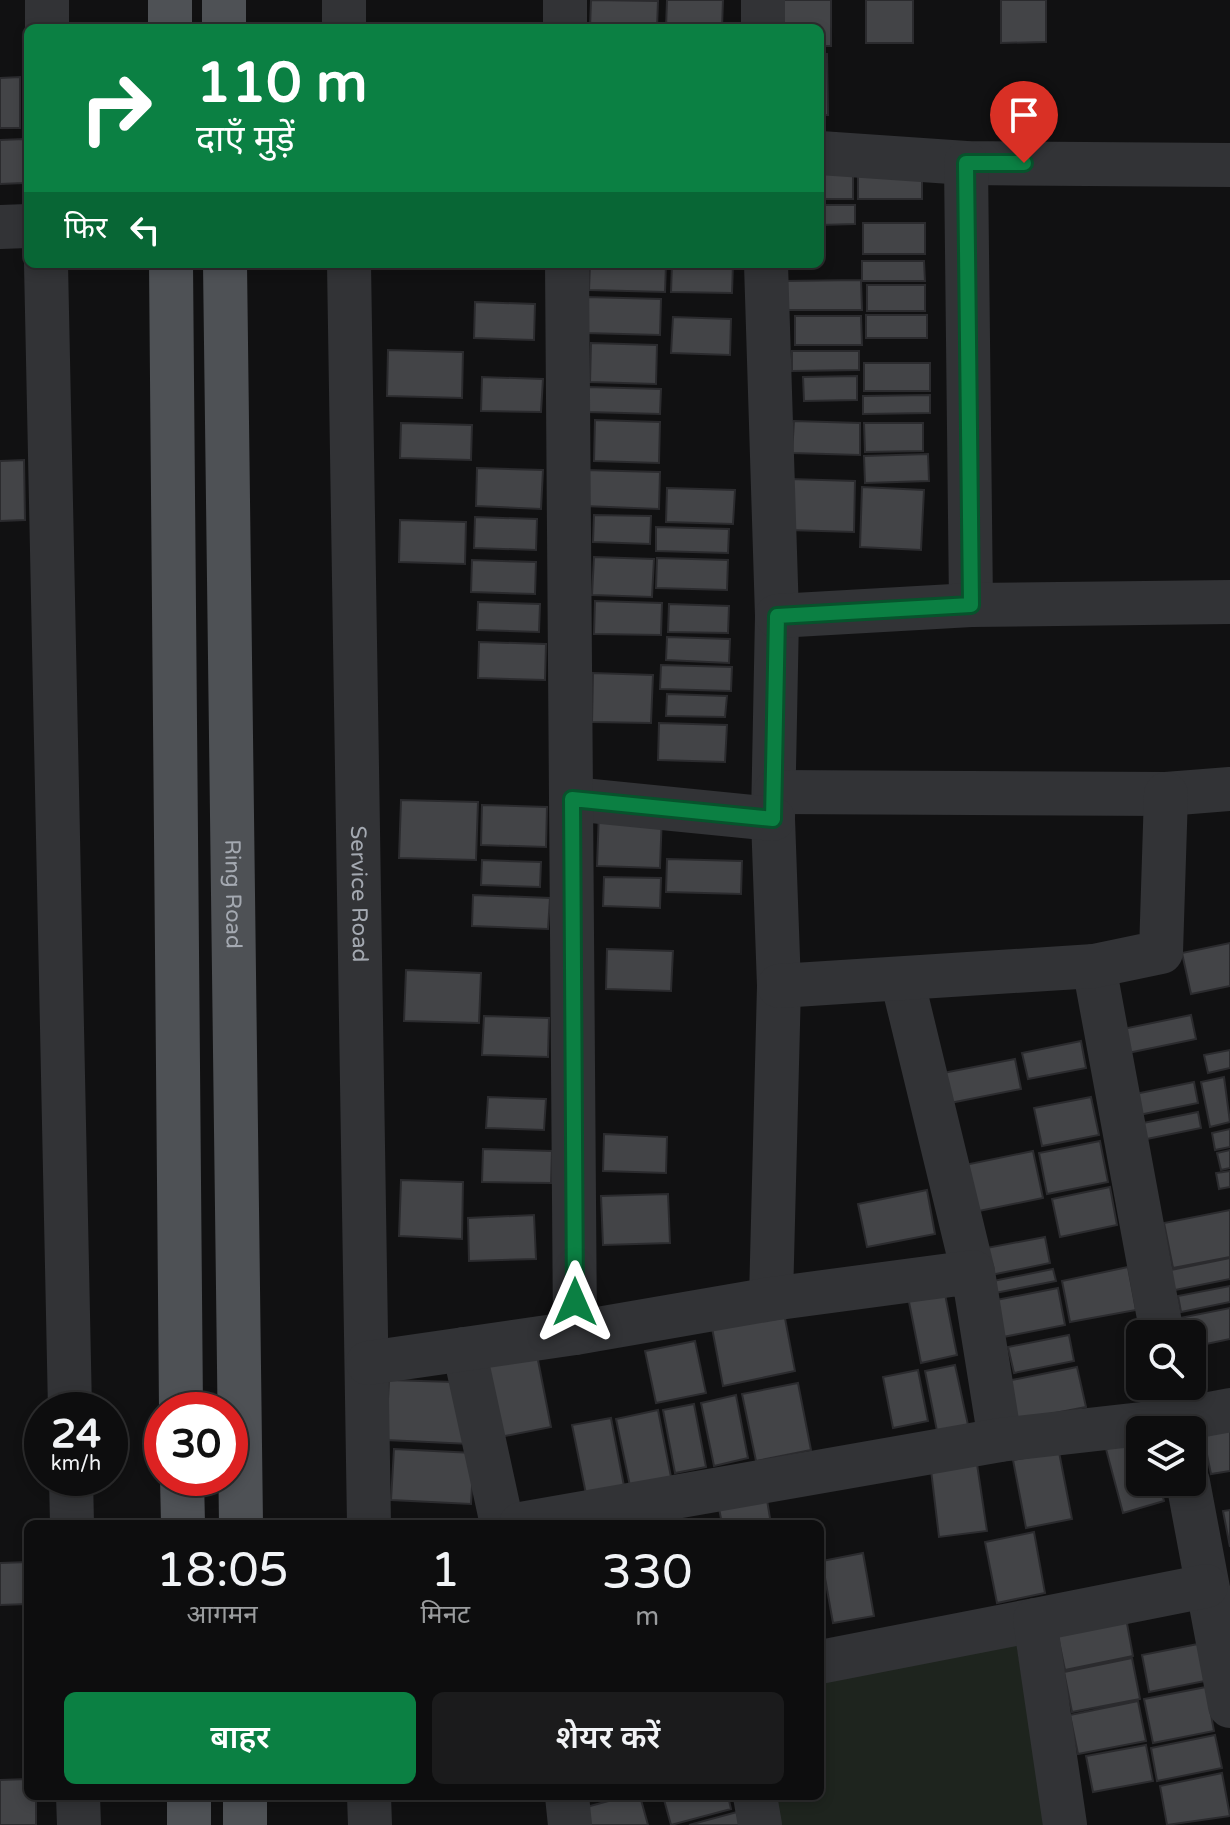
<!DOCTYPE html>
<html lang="hi">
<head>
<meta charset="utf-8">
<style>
	:root { --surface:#0d0d0e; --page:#1b1b1c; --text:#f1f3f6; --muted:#9a9c9e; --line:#2d2d2e; --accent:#0b8043 }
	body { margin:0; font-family:"Varela Round","Noto Sans Devanagari",sans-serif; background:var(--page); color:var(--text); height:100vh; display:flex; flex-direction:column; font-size:30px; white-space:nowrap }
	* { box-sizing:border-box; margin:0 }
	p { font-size:26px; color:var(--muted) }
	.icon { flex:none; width:44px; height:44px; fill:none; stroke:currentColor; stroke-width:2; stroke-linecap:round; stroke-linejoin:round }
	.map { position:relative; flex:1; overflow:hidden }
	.sheet { position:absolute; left:24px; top:1520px; width:800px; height:280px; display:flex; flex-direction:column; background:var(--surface); border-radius:12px; box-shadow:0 4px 12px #0003,0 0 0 2px var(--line) }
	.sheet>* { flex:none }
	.top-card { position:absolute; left:24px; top:24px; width:800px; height:244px; border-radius:12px; box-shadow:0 4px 12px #0003,0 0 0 2px var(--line); background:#0b8043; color:#fff; overflow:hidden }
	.fabs { position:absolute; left:1126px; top:1320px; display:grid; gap:16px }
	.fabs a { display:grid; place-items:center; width:80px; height:80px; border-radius:12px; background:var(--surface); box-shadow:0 4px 12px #0003,0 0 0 2px var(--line); font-size:40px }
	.speed { position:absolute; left:24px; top:1392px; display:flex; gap:16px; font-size:40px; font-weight:700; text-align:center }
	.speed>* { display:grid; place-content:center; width:104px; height:104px; border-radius:50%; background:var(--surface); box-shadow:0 4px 12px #0003,0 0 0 2px var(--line); line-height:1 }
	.speed small { font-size:20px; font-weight:400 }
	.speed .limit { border:12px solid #d22; background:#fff; color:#111 }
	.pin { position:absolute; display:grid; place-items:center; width:68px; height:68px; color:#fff; margin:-82px -34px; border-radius:50% 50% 50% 0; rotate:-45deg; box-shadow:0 0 8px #0007 }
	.pin .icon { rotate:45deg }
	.me { position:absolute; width:88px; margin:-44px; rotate:0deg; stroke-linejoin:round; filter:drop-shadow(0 0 6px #0008) }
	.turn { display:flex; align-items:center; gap:28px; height:168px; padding:0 40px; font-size:36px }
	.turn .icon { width:104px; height:104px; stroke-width:2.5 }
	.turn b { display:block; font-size:56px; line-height:68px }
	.then { display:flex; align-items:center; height:76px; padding:0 40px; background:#0003; gap:16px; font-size:30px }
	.eta { display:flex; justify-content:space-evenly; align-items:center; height:136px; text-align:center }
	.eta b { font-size:48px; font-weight:600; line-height:56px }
	.primary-button { display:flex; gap:16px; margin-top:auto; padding:16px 40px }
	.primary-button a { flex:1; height:92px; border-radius:12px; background:var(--accent); color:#fff; font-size:32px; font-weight:600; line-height:92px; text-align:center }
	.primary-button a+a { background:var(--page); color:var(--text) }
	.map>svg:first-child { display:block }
	.green { fill:#1e241e }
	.building { fill:#434447; stroke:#2b2b2e; stroke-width:2 }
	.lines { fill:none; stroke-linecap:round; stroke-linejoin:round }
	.minor { stroke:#323336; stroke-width:44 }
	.major { stroke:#4e5155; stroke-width:44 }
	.route-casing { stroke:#07532c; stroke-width:20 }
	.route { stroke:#0b8043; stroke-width:14 }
	.labels { text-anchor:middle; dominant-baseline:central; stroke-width:6; stroke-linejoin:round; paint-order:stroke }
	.street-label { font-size:22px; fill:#a4a9b1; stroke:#0c0c0d }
</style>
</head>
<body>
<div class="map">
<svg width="1230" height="1825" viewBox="0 0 1230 1825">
	<rect width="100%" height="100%" fill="#111112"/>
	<path class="green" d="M 1016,1640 L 1045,1825 L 779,1825 L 772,1796 L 820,1796 L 820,1682 Z"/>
	<path class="building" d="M 591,0 L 658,1 L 657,28 L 590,28 Z
		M 667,0 L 723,0 L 722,28 L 666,28 Z
		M 781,0 L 831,0 L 831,46 L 820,46 L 820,28 L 781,28 Z
		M 866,0 L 913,0 L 913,43 L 866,43 Z
		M 1001,0 L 1046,0 L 1046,42 L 1001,43 Z
		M 820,54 L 827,54 L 828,115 L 820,115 Z
		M 20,77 L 20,128 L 0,128 L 0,78 Z
		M 24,139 L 24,183 L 0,184 L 0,140 Z
		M 820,164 L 853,164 L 853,199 L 820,199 Z
		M 922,168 L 922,199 L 858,199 L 858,169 Z
		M 820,205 L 855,205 L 855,224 L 820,225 Z
		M 863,223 L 925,223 L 925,254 L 863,254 Z
		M 862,261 L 924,261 L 925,281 L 862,281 Z
		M 590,264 L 666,264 L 665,292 L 589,290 Z
		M 672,264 L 733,264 L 732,293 L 671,292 Z
		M 861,280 L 862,310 L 782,310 L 782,281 Z
		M 867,285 L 925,285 L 925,311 L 867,311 Z
		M 586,297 L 661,299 L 660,335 L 585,333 Z
		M 475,302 L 535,304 L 534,340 L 474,338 Z
		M 866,315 L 927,315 L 927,338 L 866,338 Z
		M 795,316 L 861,316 L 862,345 L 795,345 Z
		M 673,317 L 731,319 L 730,355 L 671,353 Z
		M 591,343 L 657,345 L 656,384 L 590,382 Z
		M 388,350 L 463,352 L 462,398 L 387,396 Z
		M 792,351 L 859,351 L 859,370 L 792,371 Z
		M 864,363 L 930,363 L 930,391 L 864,391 Z
		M 857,376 L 857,400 L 804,401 L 803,377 Z
		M 482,377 L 543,379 L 541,412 L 481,411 Z
		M 587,387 L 661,389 L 660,414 L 587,412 Z
		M 930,395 L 930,413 L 863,414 L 863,396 Z
		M 595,420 L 660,422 L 659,463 L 594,461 Z
		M 794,421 L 860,423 L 860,455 L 792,453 Z
		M 401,423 L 472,425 L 471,460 L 400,458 Z
		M 864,423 L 923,423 L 923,451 L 865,452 Z
		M 928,454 L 929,481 L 865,483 L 864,456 Z
		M 24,460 L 25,520 L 0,521 L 0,461 Z
		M 477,468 L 543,470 L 541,509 L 476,506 Z
		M 585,470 L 660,472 L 659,509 L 584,506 Z
		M 790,479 L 855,481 L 854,532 L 788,530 Z
		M 862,487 L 924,490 L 921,550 L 860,547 Z
		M 667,488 L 735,490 L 733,524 L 666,522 Z
		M 594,515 L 651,516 L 650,544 L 593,542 Z
		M 475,517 L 537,519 L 536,550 L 474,548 Z
		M 400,520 L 466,522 L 465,564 L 399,562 Z
		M 656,527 L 729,529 L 728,553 L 656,551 Z
		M 594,557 L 654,559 L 652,597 L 592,595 Z
		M 657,558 L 728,560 L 727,590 L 656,588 Z
		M 472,560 L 536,562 L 535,594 L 471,592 Z
		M 595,601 L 662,603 L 661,635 L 594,634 Z
		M 478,602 L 540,604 L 539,632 L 477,630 Z
		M 669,604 L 729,606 L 728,633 L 668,632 Z
		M 667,637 L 730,639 L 729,663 L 666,660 Z
		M 479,642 L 546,644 L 545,680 L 478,678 Z
		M 661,665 L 732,667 L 731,691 L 660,689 Z
		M 593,673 L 653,675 L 651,723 L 592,722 Z
		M 667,694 L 727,696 L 725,717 L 666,716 Z
		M 659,723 L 727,725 L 725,762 L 658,760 Z
		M 401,800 L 478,802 L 476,860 L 399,858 Z
		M 482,805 L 547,807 L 546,847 L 481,845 Z
		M 599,811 L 662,813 L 660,868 L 597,866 Z
		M 667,859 L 742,861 L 741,894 L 666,892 Z
		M 482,860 L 541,862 L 540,887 L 481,885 Z
		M 604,877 L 661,878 L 660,908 L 603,906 Z
		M 473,895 L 550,898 L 548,929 L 472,926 Z
		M 1230,943 L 1230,986 L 1191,994 L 1182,953 Z
		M 607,949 L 673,951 L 671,991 L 606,989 Z
		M 406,970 L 481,973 L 479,1023 L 404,1021 Z
		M 1191,1015 L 1196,1039 L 1123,1054 L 1118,1030 Z
		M 484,1016 L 549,1018 L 548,1057 L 482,1055 Z
		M 1081,1041 L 1086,1068 L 1028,1079 L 1022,1053 Z
		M 1230,1050 L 1230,1068 L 1208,1073 L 1204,1055 Z
		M 1015,1059 L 1021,1089 L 950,1103 L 943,1073 Z
		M 1224,1077 L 1230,1122 L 1210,1127 L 1201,1082 Z
		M 1194,1082 L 1198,1103 L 1134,1116 L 1130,1095 Z
		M 488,1097 L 546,1099 L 544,1130 L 486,1128 Z
		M 1091,1097 L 1099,1135 L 1042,1146 L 1034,1108 Z
		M 1198,1112 L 1201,1128 L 1137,1141 L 1133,1125 Z
		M 1230,1129 L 1230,1147 L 1215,1150 L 1212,1133 Z
		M 604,1134 L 667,1137 L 666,1173 L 603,1171 Z
		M 1100,1141 L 1108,1182 L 1047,1194 L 1039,1153 Z
		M 483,1149 L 552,1151 L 551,1183 L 482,1182 Z
		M 1230,1150 L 1230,1168 L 1221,1170 L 1217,1153 Z
		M 1033,1151 L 1043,1198 L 969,1213 L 960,1166 Z
		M 1230,1171 L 1230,1187 L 1219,1189 L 1216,1173 Z
		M 401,1180 L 463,1182 L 462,1239 L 399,1236 Z
		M 1110,1187 L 1117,1225 L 1060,1237 L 1052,1199 Z
		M 927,1190 L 935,1234 L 867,1247 L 858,1204 Z
		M 668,1194 L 670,1243 L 603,1245 L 601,1196 Z
		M 1230,1210 L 1230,1257 L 1173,1268 L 1164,1223 Z
		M 534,1215 L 536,1259 L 469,1261 L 468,1218 Z
		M 1045,1237 L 1050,1263 L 981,1277 L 976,1250 Z
		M 1230,1258 L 1230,1279 L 1170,1291 L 1166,1271 Z
		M 1128,1267 L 1136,1310 L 1070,1322 L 1062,1281 Z
		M 1053,1269 L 1056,1281 L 985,1295 L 983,1283 Z
		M 1230,1286 L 1230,1302 L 1181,1312 L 1178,1296 Z
		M 1058,1288 L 1065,1325 L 998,1338 L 991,1301 Z
		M 944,1289 L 957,1355 L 921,1363 L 908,1297 Z
		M 1230,1308 L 1230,1339 L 1192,1347 L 1192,1334 L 1183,1334 L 1180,1318 Z
		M 784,1313 L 795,1371 L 723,1386 L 712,1328 Z
		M 1069,1335 L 1074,1361 L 1014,1373 L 1008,1347 Z
		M 695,1341 L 706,1393 L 656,1403 L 645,1351 Z
		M 537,1355 L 551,1427 L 500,1437 L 486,1365 Z
		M 955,1365 L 968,1425 L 937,1431 L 925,1371 Z
		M 1077,1367 L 1086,1407 L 1014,1421 L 1007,1381 Z
		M 918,1370 L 928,1421 L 893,1428 L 883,1377 Z
		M 389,1380 L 454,1382 L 470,1444 L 386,1440 Z
		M 798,1383 L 811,1450 L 756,1461 L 742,1394 Z
		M 736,1395 L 748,1458 L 714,1466 L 701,1403 Z
		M 694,1404 L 706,1467 L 675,1473 L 663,1410 Z
		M 658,1410 L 671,1477 L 630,1486 L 616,1419 Z
		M 611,1418 L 624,1486 L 586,1494 L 572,1425 Z
		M 1230,1420 L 1230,1471 L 1211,1474 L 1201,1426 Z
		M 1140,1440 L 1140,1482 L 1159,1482 L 1164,1501 L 1123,1513 L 1106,1449 Z
		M 394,1449 L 474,1453 L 471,1504 L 391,1500 Z
		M 1059,1452 L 1072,1519 L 1026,1528 L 1013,1460 Z
		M 977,1464 L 987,1531 L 939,1537 L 931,1470 Z
		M 766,1494 L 771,1524 L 722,1524 L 718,1503 Z
		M 1230,1510 L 1230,1547 L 1223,1511 Z
		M 680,1513 L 682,1524 L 617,1524 Z
		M 1034,1532 L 1045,1593 L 997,1603 L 985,1542 Z
		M 863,1553 L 874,1616 L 833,1623 L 822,1561 Z
		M 28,1562 L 28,1604 L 0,1605 L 0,1563 Z
		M 1126,1618 L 1133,1656 L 1065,1670 L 1057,1632 Z
		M 1198,1644 L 1205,1681 L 1149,1692 L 1142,1655 Z
		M 1132,1658 L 1140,1699 L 1072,1712 L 1064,1672 Z
		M 1206,1687 L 1214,1731 L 1153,1743 L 1144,1699 Z
		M 1138,1701 L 1146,1741 L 1078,1754 L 1070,1715 Z
		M 1215,1735 L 1222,1768 L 1157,1781 L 1151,1748 Z
		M 1146,1745 L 1153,1781 L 1093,1792 L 1086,1756 Z
		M 1222,1773 L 1230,1816 L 1167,1825 L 1160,1786 Z
		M 28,1779 L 28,1796 L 36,1796 L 36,1825 L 0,1825 L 0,1780 Z
		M 627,1796 L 640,1796 L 648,1825 L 583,1825 L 579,1809 Z
		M 663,1796 L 728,1796 L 731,1809 L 671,1825 Z
		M 737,1812 L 740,1825 L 689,1825 Z"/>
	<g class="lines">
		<g class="minor">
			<path d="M 344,0 L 344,28"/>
			<path d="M 565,0 L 565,28"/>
			<path d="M 47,28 L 47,0"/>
			<path d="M 763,28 L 763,0"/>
			<path d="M 820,153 L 966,163 L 1230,165"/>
			<path d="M 966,163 L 971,605"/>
			<path d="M 0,227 L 28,226"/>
			<path d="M 46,264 L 70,1410"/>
			<path id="s1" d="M 349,264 L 369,1524"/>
			<path d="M 766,264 L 777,616 L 773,819 L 779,986 L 771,1299"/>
			<path d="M 777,616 L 971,605 L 1230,602"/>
			<path d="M 775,792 L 1166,794 L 1230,789"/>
			<path d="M 572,799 L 773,819"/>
			<path d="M 1094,966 L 1162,1334"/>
			<path d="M 902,979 L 973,1272"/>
			<path d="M 779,986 L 1094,966 L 1161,952 L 1166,794"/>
			<path d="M 575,1333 L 771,1299 L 973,1272 L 1000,1440"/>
			<path d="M 464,1349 L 502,1524"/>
			<path d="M 368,1363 L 575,1333 L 567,264"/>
			<path d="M 71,1478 L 72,1524"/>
			<path d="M 1188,1482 L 1230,1706"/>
			<path d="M 521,1524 L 1000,1440 L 1177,1420 L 1230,1410"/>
			<path d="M 820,1662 L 1035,1620"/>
			<path d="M 78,1796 L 79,1825"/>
			<path d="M 369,1796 L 370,1825"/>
			<path d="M 567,1796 L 570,1825"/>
			<path d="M 755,1796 L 760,1825"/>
			<path d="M 1065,1825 L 1035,1620 L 1206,1586"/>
		</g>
		<g class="major">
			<path d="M 170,0 L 170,28"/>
			<path d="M 224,0 L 224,28"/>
			<path d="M 171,264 L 181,1410"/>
			<path id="s2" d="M 225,264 L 241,1524"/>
			<path d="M 182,1478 L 183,1524"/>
			<path d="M 189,1796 L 189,1825"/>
			<path d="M 245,1796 L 245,1825"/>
		</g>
	</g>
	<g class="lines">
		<defs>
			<path id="route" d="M 575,1302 L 572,799 L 773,819 L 777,616 L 971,605 L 966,163 L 1024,163"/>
		</defs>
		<use href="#route" class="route-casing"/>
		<use href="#route" class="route"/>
	</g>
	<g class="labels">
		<g class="street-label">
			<text stroke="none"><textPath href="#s2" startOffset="630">Ring Road</textPath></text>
			<text stroke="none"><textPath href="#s1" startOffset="630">Service Road</textPath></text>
		</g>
	</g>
</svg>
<div class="fabs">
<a><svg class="icon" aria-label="search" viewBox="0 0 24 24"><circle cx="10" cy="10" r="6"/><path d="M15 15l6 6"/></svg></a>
<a><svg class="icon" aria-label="layers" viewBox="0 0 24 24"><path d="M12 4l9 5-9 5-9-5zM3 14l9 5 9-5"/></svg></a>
</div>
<div class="speed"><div>24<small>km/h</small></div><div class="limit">30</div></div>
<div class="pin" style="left:1024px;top:163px;background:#d93025"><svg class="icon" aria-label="arrive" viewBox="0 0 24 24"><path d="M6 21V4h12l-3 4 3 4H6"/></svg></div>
<svg class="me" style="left:575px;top:1302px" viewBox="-20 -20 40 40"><path d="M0-17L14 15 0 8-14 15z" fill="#0b8043" stroke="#fff" stroke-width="4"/></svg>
<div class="top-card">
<div class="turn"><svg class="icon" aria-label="right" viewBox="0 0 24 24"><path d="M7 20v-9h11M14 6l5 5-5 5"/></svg><div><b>110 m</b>दाएँ मुड़ें</div></div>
<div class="then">फिर<svg class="icon" aria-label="left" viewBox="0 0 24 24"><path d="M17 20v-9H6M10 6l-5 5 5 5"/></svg></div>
</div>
<section class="sheet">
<div class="eta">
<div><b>18:05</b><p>आगमन</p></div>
<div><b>1</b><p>मिनट</p></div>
<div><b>330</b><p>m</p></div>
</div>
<div class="primary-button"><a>बाहर</a><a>शेयर करें</a></div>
</section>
</div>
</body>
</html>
